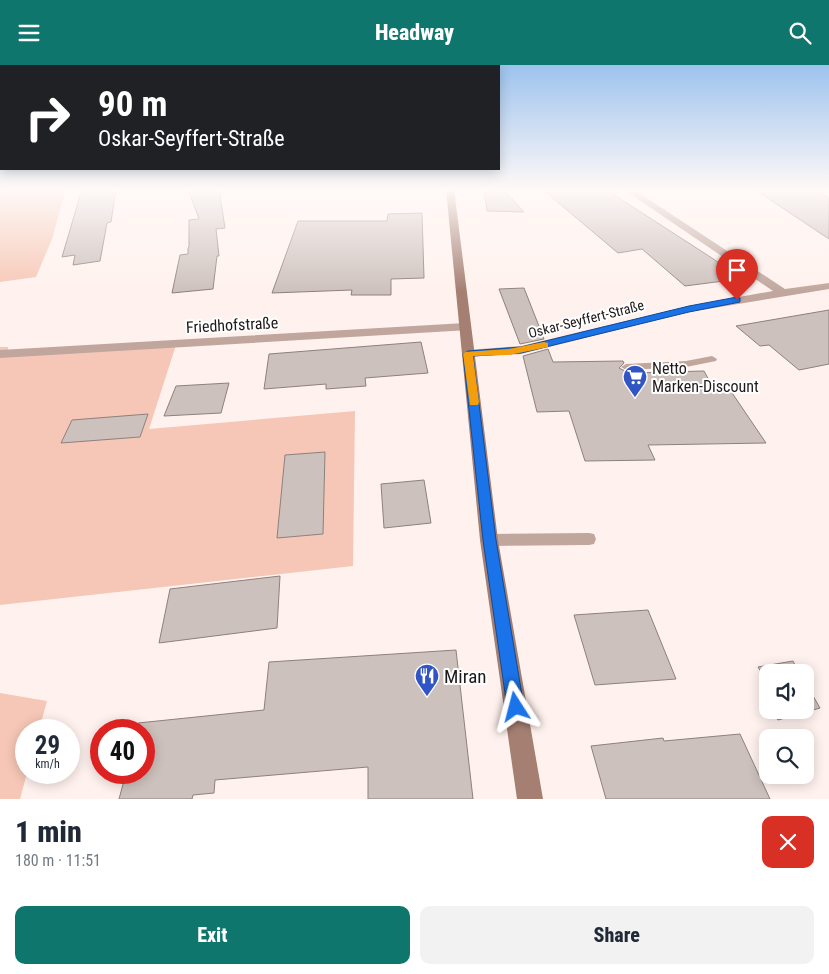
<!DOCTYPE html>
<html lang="en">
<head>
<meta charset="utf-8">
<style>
	:root { --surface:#fff; --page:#f2f2f3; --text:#1f2937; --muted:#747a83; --accent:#0f766e }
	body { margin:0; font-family:"Roboto Condensed",sans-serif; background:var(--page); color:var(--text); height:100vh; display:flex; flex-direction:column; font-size:19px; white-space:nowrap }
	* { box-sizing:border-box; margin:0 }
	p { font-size:16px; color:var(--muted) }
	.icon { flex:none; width:28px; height:28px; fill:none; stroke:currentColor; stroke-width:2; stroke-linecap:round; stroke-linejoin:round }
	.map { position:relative; height:734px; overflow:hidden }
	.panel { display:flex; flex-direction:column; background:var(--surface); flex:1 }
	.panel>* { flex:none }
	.banner { position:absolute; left:0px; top:0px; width:500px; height:105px; box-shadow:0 2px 12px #0003; background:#202124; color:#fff; overflow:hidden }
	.fabs { position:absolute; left:759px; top:599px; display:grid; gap:10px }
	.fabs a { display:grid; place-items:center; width:55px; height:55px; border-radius:10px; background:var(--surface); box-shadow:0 2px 12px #0003; font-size:25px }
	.speed { position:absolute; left:15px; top:654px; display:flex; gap:10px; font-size:25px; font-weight:700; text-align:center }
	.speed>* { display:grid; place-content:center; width:65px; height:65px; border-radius:50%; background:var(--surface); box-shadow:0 2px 12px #0003; line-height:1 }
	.speed small { font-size:12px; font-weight:400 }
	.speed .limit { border:8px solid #d22; background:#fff; color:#111 }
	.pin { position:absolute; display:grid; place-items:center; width:42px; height:42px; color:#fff; margin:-51px -21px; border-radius:50% 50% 50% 0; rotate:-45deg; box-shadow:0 0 5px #0007 }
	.pin .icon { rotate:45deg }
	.me { position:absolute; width:55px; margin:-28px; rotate:351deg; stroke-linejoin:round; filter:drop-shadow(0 0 4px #0008) }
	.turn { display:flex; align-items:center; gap:18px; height:105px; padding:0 15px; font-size:22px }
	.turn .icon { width:65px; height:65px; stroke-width:2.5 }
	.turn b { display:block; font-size:35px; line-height:42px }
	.round { display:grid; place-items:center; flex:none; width:52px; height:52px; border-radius:10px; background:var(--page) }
	.head { display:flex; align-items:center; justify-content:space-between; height:85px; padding:0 15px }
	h1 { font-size:30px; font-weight:800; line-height:38px }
	.action { display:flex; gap:10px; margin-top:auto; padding:10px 15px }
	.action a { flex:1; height:58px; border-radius:10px; background:var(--accent); color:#fff; font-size:20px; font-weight:800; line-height:58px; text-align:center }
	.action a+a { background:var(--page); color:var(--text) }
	header { display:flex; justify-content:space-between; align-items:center; height:65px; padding:0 15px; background:var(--accent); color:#fff; font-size:22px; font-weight:800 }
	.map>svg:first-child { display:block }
	.green { fill:#f6c7b6 }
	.building { fill:#cdc1bd; stroke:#8c817e }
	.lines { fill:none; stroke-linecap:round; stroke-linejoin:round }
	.lane { fill:#c0a69d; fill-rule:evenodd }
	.street { fill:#c0a69d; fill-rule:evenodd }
	.secondary { fill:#a47f72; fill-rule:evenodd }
	.route { fill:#1a73e8; stroke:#114b97 }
	.slow { fill:#f59e0b }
	.labels { text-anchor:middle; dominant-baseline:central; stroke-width:4; stroke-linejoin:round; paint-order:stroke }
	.far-street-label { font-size:14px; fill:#1f1a19; stroke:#fff }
	.street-label { font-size:16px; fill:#1f1a19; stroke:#fff }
	.poi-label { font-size:16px; fill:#1f1a19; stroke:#fff; text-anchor:start }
	.near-poi-label { font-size:19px; fill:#1f1a19; stroke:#fff; text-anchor:start }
</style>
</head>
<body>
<header><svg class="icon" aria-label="menu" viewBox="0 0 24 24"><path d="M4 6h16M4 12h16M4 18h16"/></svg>Headway<svg class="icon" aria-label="search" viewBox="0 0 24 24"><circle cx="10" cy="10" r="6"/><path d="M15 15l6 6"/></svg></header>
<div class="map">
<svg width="829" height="734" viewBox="0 0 829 734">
	<rect width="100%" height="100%" fill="#fff2ee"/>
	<path class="green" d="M 0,124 L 66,124 L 52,174 L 36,212 L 0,217 Z
		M 176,280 L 149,364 L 355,346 L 353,501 L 0,540 L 0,282 L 8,282 L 8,288 Z
		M 0,628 L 47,636 L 39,665 L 26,665 L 27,708 L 20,734 L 0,734 Z"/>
	<path class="building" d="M 82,124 L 116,124 L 111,157 L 107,158 L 100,196 L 73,200 L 75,190 L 62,192 Z
		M 188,124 L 219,124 L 225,163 L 216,164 L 219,191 L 217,191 L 213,224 L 172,228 L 180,190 L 188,189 L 188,183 L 189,182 L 189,155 L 199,154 Z
		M 484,124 L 503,124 L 524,147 L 487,146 Z
		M 542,124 L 605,124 L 715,195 L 739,214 L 685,221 L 642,184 L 618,188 Z
		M 754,124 L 814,124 L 829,133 L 829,174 Z
		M 422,148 L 424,213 L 391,214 L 391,230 L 351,230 L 352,225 L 272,228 L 298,156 L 387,156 L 388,149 Z
		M 524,223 L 544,274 L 520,279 L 499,224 Z
		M 829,245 L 829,299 L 799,305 L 769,280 L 760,281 L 736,261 Z
		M 421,277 L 428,308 L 365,313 L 366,321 L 326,324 L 326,319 L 264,324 L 269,289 Z
		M 548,284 L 553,297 L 623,296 L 624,298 L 619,303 L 629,308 L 704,306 L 711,319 L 726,319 L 766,378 L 648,380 L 655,395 L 585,396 L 569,346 L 537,347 L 523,291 Z
		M 229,318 L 221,348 L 164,351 L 176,321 Z
		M 148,349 L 140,372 L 61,378 L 72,355 Z
		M 325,387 L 323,469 L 277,473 L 285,390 Z
		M 424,415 L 431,458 L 384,463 L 381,419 Z
		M 280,511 L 277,563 L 159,578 L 170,524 Z
		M 648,545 L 676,614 L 595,620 L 574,550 Z
		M 456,585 L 473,734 L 368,734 L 368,702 L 215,715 L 214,728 L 193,730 L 192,734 L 119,734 L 126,708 L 144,708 L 144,665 L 136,665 L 138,658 L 264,645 L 269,597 Z
		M 793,596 L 799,608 L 768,608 L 768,618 L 758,602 Z
		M 805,617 L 820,643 L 778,655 L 771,645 L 805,645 Z
		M 740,669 L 770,734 L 606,734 L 591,681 L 663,673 L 664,676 Z"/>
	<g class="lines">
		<path class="lane" d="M 712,291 L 717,294 L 716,296 L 686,302 L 626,305 L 621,302 L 626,299 L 686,296 Z
			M 589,468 L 594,469 L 596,474 L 594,479 L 589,480 L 489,481 L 484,480 L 482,475 L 484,470 L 489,469 Z"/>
		<path class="street" d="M 623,124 L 633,124 L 785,224 L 829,218 L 829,224 L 689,247 L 521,289 L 463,292 L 462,289 L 468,285 L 521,281 L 689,241 L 773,226 Z
			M 465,258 L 471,262 L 469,265 L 0,293 L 0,285 Z"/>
		<path class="secondary" d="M 446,124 L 454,124 L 498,475 L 543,734 L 517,734 L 480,475 Z"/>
	</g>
	<linearGradient id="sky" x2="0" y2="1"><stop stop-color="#9dc3ee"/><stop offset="0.55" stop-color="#fff9f7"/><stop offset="1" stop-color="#fff9f7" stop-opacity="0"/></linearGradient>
	<rect width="829" height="227" fill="url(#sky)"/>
	<path class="route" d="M 737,232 L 740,233 L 740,237 L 689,247 L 521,288 L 473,291 L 496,475 L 524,642 L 522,648 L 516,651 L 509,648 L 507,642 L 483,475 L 463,289 L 468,286 L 521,282 L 689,241 Z"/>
	<path class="slow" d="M 544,277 L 548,278 L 548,282 L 509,290 L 473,291 L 479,337 L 478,340 L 470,340 L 463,289 L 465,287 L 509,284 Z"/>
	<defs>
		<symbol id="supermarket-pin" viewBox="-11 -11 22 30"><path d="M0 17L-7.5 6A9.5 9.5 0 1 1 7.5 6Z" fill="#3155c5" stroke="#fff"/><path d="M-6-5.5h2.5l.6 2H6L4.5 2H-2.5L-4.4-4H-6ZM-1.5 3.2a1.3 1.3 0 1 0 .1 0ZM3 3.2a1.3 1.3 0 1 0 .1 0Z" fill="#fff"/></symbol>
		<symbol id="restaurant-pin" viewBox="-11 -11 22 30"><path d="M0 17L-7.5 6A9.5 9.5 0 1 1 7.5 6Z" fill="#3155c5" stroke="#fff"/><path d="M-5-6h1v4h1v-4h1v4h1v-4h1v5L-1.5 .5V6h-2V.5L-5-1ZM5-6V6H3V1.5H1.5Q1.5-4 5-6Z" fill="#fff"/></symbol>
	</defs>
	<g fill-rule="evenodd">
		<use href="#supermarket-pin" x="621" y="298" width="28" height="38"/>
		<use href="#restaurant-pin" x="413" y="597" width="28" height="38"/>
	</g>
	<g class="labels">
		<g class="far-street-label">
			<text transform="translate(586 254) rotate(-14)">Oskar-Seyffert-Straße</text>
		</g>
		<g class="street-label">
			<text transform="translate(232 260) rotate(-3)">Friedhofstraße</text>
		</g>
		<g class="poi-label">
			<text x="652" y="303">Netto<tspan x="652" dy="18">Marken-Discount</tspan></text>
		</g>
		<g class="near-poi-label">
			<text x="444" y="611">Miran</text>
		</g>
	</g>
</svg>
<div class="fabs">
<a><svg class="icon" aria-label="sound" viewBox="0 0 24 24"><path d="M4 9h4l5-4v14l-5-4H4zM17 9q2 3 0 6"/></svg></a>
<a><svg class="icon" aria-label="search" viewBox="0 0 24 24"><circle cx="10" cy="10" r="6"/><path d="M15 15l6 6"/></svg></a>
</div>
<div class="speed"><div>29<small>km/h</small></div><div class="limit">40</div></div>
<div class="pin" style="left:737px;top:235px;background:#d93025"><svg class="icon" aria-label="arrive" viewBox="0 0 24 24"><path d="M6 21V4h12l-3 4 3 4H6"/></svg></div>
<svg class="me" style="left:516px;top:642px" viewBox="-20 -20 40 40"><path d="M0-17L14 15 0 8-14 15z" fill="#1a73e8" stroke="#fff" stroke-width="4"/></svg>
<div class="banner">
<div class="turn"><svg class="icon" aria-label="right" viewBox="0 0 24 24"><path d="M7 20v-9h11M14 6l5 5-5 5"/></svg><div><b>90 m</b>Oskar-Seyffert-Straße</div></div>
</div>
</div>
<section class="panel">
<div class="head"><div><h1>1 min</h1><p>180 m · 11:51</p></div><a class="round" style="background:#d93025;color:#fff"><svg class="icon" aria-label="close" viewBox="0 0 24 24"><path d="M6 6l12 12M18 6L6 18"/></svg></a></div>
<div class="action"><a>Exit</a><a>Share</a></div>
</section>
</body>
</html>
